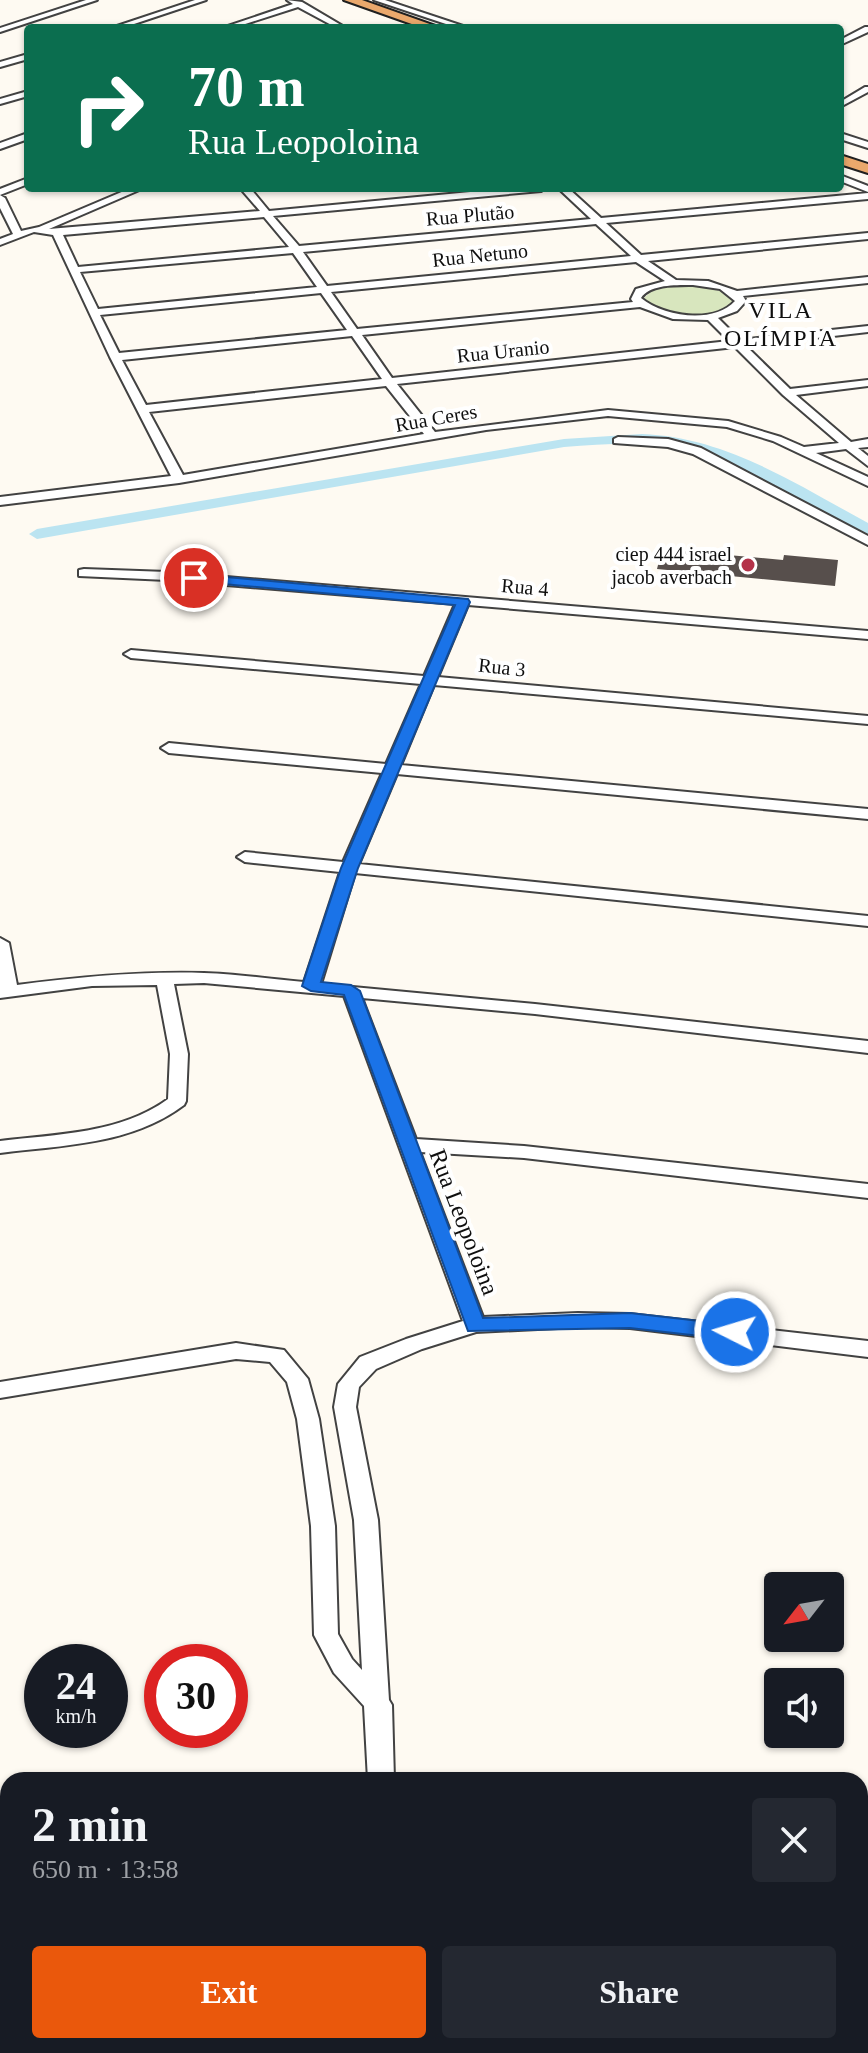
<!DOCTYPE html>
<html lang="en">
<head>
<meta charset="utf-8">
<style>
	:root { --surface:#171b24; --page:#242831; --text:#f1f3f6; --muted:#9ea1a6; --accent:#ea580c }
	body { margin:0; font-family:Georgia,serif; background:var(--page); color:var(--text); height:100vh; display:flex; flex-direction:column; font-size:30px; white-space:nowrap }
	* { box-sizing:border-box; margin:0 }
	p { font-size:26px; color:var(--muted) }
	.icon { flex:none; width:44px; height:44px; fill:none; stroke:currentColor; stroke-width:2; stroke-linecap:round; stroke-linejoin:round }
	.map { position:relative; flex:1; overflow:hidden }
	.details { position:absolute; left:0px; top:1772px; width:868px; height:282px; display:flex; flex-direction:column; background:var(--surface); border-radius:24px 24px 0 0; box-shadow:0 2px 6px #0004 }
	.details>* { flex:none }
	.guide { position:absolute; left:24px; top:24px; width:820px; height:168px; border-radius:8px; box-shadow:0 2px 6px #0004; background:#0b6e4f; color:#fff; overflow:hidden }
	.needle { width:52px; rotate:239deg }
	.buttons { position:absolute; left:764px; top:1572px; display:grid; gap:16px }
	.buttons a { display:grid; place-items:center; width:80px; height:80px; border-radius:8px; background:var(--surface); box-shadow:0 2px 6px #0004; font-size:40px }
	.speed { position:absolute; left:24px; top:1644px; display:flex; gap:16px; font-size:40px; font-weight:700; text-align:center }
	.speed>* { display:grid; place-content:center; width:104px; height:104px; border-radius:50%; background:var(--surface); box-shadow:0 2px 6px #0004; line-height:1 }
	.speed small { font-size:20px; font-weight:400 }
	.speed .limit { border:12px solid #d22; background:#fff; color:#111 }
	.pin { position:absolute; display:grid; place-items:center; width:68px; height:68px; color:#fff; margin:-34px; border:4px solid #fff; border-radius:50%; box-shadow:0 2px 8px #0007 }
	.me { position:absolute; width:88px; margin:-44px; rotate:275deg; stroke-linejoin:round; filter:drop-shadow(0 0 6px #0008) }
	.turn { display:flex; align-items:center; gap:28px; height:168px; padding:0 32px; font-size:36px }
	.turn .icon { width:104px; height:104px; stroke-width:2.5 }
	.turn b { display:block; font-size:56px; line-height:68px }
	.round { display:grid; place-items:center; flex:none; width:84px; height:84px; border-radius:8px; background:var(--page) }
	.head { display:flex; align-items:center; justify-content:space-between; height:136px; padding:0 32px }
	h1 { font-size:48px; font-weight:700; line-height:60px }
	.cta { display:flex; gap:16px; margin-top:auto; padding:16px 32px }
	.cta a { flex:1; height:92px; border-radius:8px; background:var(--accent); color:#fff; font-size:32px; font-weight:700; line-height:92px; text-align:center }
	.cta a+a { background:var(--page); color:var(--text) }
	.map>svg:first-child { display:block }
	.green { fill:#d8e6be }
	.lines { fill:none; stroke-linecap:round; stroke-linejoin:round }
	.canal { fill:#bbe4f1; fill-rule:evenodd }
	.building { fill:#574f4c }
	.minor-casing { stroke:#424242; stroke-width:4 }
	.trunk-casing { stroke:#202020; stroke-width:4 }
	.minor { fill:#fff; fill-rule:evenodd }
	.trunk { fill:#eaa86c; fill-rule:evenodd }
	.route { fill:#1a73e8; stroke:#114b97; stroke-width:2 }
	.poi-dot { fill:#b43249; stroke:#fff; stroke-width:3 }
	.labels { text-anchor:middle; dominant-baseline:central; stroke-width:8; stroke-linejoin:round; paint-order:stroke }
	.far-street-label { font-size:20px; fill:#0f0f0f; stroke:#fff }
	.far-poi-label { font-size:20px; fill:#0f0f0f; stroke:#fff; text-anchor:end }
	.far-quarter-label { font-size:24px; letter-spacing:2px; fill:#0f0f0f; stroke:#fff }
	.street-label { font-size:24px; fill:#0f0f0f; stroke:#fff }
</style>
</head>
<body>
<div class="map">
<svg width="868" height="2053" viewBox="0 0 868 2053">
	<rect width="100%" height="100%" fill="#fefaf2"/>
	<path class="green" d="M 692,284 L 728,293 L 733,303 C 716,321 657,321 644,298 L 654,289 Z"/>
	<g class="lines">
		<path class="canal" d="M 642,434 C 726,437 796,484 868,523 L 868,534 L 713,455 C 663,440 615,443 564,447 L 37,539 L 29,534 L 37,529 L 564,439 Z"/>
	</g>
	<path class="building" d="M 662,549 L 783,560 L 784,555 L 838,560 L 835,586 L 657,569 Z"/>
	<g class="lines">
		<defs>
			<path id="minor" d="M 86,0 L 97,0 L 0,32 L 0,28 Z
				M 195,0 L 206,0 L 122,28 L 111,28 Z
				M 287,0 L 302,2 L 346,28 L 337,28 L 298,7 L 233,28 L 222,28 L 293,4 Z
				M 374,0 L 385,0 L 469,28 L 458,28 Z
				M 865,27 L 868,27 L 868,32 L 840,45 L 840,40 Z
				M 28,54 L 28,59 L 0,67 L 0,62 Z
				M 865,87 L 868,87 L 868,92 L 840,107 L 840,102 Z
				M 28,91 L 28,96 L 0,104 L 0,99 Z
				M 28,133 L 28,139 L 0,149 L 0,143 Z
				M 840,133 L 868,142 L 868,148 L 840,139 Z
				M 840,175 L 868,186 L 868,192 L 840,181 Z
				M 28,178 L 28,184 L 0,195 L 0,189 Z
				M 131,188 L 144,188 L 49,229 L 260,211 L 240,188 L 250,188 L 269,211 L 512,188 L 546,188 L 541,191 L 273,216 L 299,246 L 591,219 L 558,188 L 568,188 L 601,218 L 868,193 L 868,199 L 606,223 L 641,255 L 868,233 L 868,239 L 648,261 L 676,280 L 708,281 L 737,291 L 868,277 L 868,283 L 743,296 L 746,301 L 737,311 L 718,318 L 740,340 L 868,326 L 868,332 L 746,346 L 790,389 L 868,380 L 868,386 L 796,395 L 851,442 L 868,439 L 868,447 L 858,448 L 868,456 L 868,466 L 846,449 L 816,453 L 868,477 L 868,486 L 773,441 L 727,427 L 608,416 L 486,430 L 179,483 L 0,505 L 0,497 L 171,476 L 110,357 L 53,235 L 34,232 L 0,245 L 0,239 L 13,234 L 0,208 L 0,195 L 5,198 L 21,231 L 39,227 ZM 264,217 L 289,247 L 78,267 L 63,235 ZM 596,224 L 631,256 L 327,286 L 303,252 ZM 293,253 L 317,287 L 98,309 L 80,272 ZM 636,262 L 665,281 L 636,289 L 631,299 L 633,302 L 357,329 L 331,292 ZM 693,285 L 720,289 L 735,301 C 714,324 664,317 641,298 C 650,284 677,285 693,285 ZM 321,293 L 347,330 L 119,353 L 100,315 ZM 640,307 L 673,319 L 708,320 L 729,341 L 392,378 L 362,335 ZM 352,336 L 382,379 L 146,405 L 122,360 ZM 735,347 L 783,395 L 839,443 L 804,447 L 781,437 L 728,421 L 608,410 L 435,432 L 397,384 ZM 386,386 L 424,434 L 183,475 L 149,412 Z
				M 618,437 L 668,439 L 701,448 L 868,536 L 868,545 L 693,454 L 668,447 L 614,443 L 614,439 Z
				M 84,569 L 167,572 L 868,631 L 868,639 L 468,605 L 438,677 L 868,716 L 868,724 L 434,685 L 401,765 L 868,809 L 868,819 L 397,774 L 359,864 L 868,916 L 868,926 L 355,873 L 321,984 L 535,1004 L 868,1041 L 868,1053 L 535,1014 L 362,998 L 416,1139 L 524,1146 L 868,1184 L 868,1198 L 524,1158 L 420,1152 L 483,1317 L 578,1313 L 630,1314 L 868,1341 L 868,1357 L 630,1328 L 578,1327 L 476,1332 L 422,1349 L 376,1369 L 359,1387 L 356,1407 L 378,1520 L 389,1700 L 392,1705 L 394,1780 L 368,1780 L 364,1706 L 334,1673 L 314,1635 L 311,1526 L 297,1419 L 287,1382 L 270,1362 L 236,1359 L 0,1398 L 0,1382 L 236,1343 L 284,1350 L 308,1379 L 319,1419 L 335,1526 L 338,1634 L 352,1659 L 362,1670 L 354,1520 L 334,1407 L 338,1384 L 360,1357 L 406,1339 L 463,1321 L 344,996 L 204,983 L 174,984 L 188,1054 L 186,1101 L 184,1105 C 131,1145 63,1145 0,1153 L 0,1141 C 57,1134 120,1134 168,1099 L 170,1054 L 157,985 L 92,986 L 0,998 L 0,938 L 9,943 L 17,985 C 79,977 142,971 204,973 C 237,974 271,979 304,982 L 340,872 L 245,862 L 237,857 L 245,852 L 343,862 L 382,773 L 169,753 L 161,748 L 169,743 L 386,764 L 421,684 L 131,658 L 124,654 L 131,650 L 424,676 L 455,604 L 167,580 L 79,576 L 79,570 Z
				M 356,2046 L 384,2046 L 383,2053 L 355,2053 Z"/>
			<path id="trunk" d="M 344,0 L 362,0 L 441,28 L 423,28 Z
				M 840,155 L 868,164 L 868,173 L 840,164 Z"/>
		</defs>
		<use href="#minor" class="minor-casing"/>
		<use href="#trunk" class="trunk-casing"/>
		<use href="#minor" class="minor"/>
		<use href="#trunk" class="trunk"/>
	</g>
	<path class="route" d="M 194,574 L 468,599 L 470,602 L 358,868 L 321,982 L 351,985 L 360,991 L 483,1318 L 630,1313 L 735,1325 L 742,1327 L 746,1332 L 742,1338 L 735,1340 L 630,1328 L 468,1331 L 344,995 L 311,991 L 302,986 L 341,868 L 455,605 L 189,581 L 189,575 Z"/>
	<circle class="poi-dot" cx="748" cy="565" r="8"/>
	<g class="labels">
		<g class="far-street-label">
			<text transform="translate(470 215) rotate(-5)">Rua Plutão</text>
			<text transform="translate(480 255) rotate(-6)">Rua Netuno</text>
			<text transform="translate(503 351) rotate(-6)">Rua Uranio</text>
			<text transform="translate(436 418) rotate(-10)">Rua Ceres</text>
			<text transform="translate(525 587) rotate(5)">Rua 4</text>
			<text transform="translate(502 667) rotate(6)">Rua 3</text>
		</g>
		<g class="far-poi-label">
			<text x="732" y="554">ciep 444 israel<tspan x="732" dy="23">jacob averbach</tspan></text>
		</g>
		<g class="far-quarter-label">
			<text x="781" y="310">VILA<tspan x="781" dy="28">OLÍMPIA</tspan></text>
		</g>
		<g class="street-label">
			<text transform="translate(464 1222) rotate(69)">Rua Leopoloina</text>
		</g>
	</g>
</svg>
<div class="buttons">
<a><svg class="needle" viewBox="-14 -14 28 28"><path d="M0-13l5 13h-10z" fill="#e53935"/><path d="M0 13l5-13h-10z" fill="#9ea1a6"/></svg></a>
<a><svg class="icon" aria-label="sound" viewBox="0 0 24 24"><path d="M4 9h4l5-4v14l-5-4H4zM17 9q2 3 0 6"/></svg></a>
</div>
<div class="speed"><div>24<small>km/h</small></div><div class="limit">30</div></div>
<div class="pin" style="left:194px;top:578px;background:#d93025"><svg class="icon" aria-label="arrive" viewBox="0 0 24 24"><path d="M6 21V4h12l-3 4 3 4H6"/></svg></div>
<svg class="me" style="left:735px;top:1332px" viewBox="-20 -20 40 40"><circle r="17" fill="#1a73e8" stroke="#fff" stroke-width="3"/><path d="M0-11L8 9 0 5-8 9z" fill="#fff"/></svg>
<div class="guide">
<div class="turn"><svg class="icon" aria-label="right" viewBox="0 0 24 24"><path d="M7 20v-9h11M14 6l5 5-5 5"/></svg><div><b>70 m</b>Rua Leopoloina</div></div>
</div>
<section class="details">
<div class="head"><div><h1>2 min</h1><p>650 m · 13:58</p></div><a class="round"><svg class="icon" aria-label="close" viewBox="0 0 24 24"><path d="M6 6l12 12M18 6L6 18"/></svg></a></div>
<div class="cta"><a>Exit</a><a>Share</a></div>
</section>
</div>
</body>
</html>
